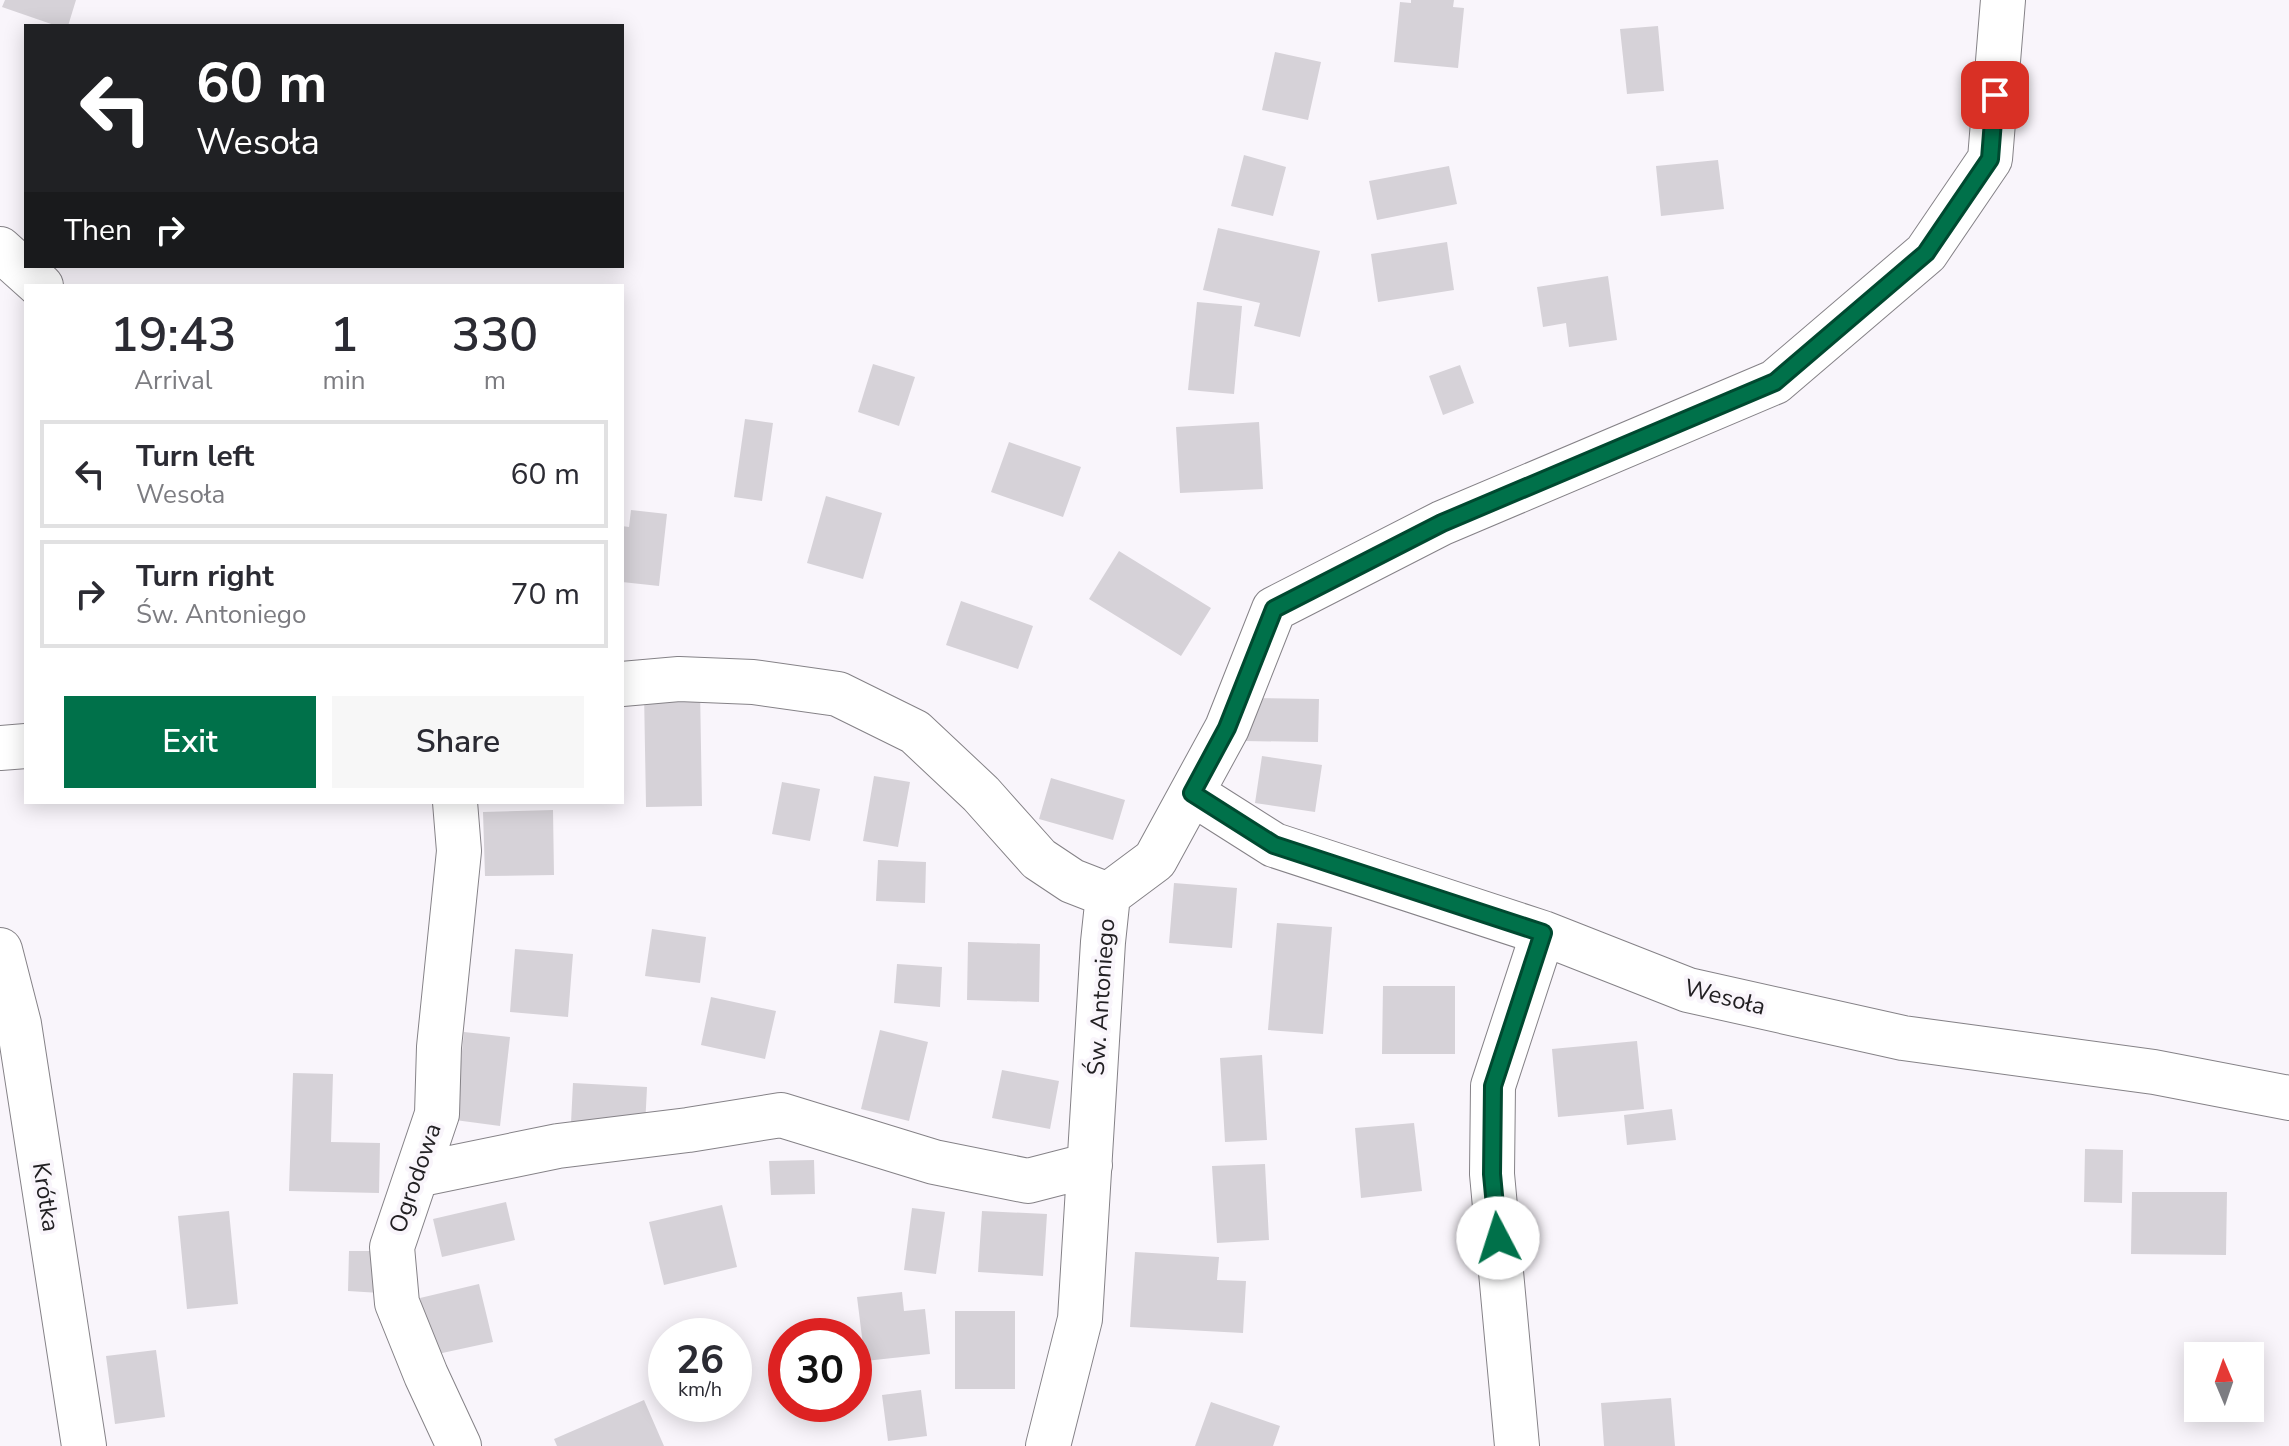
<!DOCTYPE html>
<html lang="en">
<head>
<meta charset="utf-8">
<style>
	:root { --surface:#fff; --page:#f7f7f7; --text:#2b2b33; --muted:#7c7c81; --line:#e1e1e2; --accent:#00714a }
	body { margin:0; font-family:"Nunito Sans",sans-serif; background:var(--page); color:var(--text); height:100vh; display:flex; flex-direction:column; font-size:30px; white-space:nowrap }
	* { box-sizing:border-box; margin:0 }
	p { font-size:26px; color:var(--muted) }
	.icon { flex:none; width:44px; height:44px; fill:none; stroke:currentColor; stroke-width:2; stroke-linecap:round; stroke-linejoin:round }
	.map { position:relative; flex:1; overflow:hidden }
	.side { position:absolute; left:24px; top:284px; width:600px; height:520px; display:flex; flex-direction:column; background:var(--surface); border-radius:0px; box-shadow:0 4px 20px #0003 }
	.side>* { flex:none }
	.top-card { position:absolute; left:24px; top:24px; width:600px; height:244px; border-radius:0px; box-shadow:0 4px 20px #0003; background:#202124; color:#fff; overflow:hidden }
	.needle { width:52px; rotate:358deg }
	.fabs { position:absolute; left:2184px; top:1342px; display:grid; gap:16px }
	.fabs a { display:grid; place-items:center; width:80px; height:80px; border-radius:0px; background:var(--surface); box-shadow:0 4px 20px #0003; font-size:40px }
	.speed { position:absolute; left:648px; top:1318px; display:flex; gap:16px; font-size:40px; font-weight:700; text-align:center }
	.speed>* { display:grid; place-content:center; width:104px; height:104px; border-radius:50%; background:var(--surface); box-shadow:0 4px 20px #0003; line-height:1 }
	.speed small { font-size:20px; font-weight:400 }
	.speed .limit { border:12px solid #d22; background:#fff; color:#111 }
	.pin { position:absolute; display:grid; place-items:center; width:68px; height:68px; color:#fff; margin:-34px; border-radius:16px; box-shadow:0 4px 12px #0006 }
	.me { position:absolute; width:88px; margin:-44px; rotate:355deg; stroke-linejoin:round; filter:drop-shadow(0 0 6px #0008) }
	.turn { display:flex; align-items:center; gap:28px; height:168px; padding:0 40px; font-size:36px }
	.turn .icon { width:104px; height:104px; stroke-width:2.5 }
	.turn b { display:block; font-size:56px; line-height:68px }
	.then { display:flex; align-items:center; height:76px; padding:0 40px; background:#0003; gap:16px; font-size:30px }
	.eta { display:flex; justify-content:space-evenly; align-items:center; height:136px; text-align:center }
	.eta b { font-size:48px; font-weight:600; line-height:56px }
	.primary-button { display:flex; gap:16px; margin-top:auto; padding:16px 40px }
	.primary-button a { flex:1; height:92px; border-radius:0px; background:var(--accent); color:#fff; font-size:32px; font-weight:600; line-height:92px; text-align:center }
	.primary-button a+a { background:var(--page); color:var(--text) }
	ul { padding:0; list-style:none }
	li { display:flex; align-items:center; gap:24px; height:108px; margin:0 16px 12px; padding:0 24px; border:4px solid var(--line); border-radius:0px }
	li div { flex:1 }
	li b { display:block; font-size:30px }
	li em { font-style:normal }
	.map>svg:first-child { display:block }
	.building { fill:#d6d2d8 }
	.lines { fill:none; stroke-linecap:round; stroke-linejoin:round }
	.minor-casing { stroke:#858287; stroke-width:46 }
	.minor { stroke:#fff; stroke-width:44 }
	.route-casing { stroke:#004930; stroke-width:20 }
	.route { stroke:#00714a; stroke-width:14 }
	.labels { text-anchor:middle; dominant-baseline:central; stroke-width:8; stroke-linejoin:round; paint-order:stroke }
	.street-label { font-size:24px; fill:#222023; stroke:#f9f5fb }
</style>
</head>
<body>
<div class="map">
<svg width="2289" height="1446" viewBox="0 0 2289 1446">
	<rect width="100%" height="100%" fill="#f9f5fb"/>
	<path class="building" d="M 5,0 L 76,0 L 68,26 L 57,26 L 2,7 Z
		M 1411,0 L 1454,0 L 1453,7 L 1464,8 L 1458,68 L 1394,62 L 1400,2 L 1411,3 Z
		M 1658,26 L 1664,91 L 1627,94 L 1620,29 Z
		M 1275,52 L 1321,62 L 1308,120 L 1262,110 Z
		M 1244,155 L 1286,167 L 1273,216 L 1231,206 Z
		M 1718,160 L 1724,209 L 1661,216 L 1656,166 Z
		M 1449,166 L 1457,204 L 1377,220 L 1369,181 Z
		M 1218,228 L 1320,251 L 1300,337 L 1254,326 L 1260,303 L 1203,290 Z
		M 1447,242 L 1454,290 L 1378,302 L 1371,254 Z
		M 1608,276 L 1617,340 L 1569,347 L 1566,323 L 1543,327 L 1537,287 Z
		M 1197,302 L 1242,306 L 1234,394 L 1188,390 Z
		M 873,364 L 915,377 L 899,426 L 858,412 Z
		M 1460,365 L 1474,403 L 1443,415 L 1429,376 Z
		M 745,419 L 773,423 L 762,501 L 734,497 Z
		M 1259,422 L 1263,489 L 1180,493 L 1176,427 Z
		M 1009,442 L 1081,467 L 1063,517 L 991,492 Z
		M 826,496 L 882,513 L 863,579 L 807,563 Z
		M 631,510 L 667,514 L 659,586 L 622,582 L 622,526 L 629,527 Z
		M 1119,551 L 1211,608 L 1181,656 L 1089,599 Z
		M 961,601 L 1033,626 L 1018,669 L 946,645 Z
		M 700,688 L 702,806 L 646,807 L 644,690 Z
		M 1245,698 L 1319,699 L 1318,742 L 1244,741 Z
		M 1262,756 L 1322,765 L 1315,812 L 1255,803 Z
		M 874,776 L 910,782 L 898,847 L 863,841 Z
		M 1051,778 L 1125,800 L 1113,840 L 1039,819 Z
		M 782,782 L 820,789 L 810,841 L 772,834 Z
		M 553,810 L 554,875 L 485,876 L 483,812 Z
		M 878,860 L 926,862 L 925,903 L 876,901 Z
		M 1174,883 L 1237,888 L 1232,948 L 1169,943 Z
		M 1277,923 L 1332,927 L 1323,1034 L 1268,1030 Z
		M 652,929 L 706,937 L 700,983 L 645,976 Z
		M 968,942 L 1040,944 L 1039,1002 L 967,1000 Z
		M 515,949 L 573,954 L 568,1017 L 510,1012 Z
		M 897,964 L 942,967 L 940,1007 L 894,1003 Z
		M 1383,986 L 1455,986 L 1455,1054 L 1382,1054 Z
		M 711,997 L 776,1011 L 765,1059 L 701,1045 Z
		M 880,1030 L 928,1042 L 909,1121 L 861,1109 Z
		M 464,1032 L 510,1037 L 500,1126 L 455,1120 Z
		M 1637,1041 L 1644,1109 L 1558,1117 L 1552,1049 Z
		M 1262,1055 L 1267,1140 L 1225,1142 L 1220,1058 Z
		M 1002,1070 L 1059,1081 L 1050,1129 L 992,1118 Z
		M 293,1073 L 333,1074 L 331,1142 L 380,1143 L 379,1193 L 289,1191 Z
		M 573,1083 L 647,1087 L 645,1127 L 571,1123 Z
		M 1672,1109 L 1676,1140 L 1627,1145 L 1624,1115 Z
		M 1414,1123 L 1422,1191 L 1361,1198 L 1355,1128 Z
		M 2085,1149 L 2123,1150 L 2122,1203 L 2084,1202 Z
		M 814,1160 L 815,1194 L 771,1195 L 769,1161 Z
		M 1265,1164 L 1269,1240 L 1217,1243 L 1212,1166 Z
		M 2132,1192 L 2227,1192 L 2226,1255 L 2131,1254 Z
		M 506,1202 L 515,1240 L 442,1257 L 433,1219 Z
		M 722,1205 L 737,1267 L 664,1285 L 649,1222 Z
		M 912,1208 L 945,1212 L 936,1274 L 904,1270 Z
		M 229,1211 L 238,1304 L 187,1309 L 178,1216 Z
		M 982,1211 L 1047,1214 L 1043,1276 L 978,1272 Z
		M 349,1251 L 381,1251 L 380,1293 L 348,1291 Z
		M 1135,1252 L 1219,1257 L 1217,1280 L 1246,1281 L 1243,1333 L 1130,1327 Z
		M 479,1284 L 493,1342 L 433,1355 L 420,1298 Z
		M 902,1292 L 904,1311 L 925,1309 L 930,1354 L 865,1361 L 857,1297 Z
		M 955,1311 L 1015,1311 L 1015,1389 L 955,1389 Z
		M 156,1350 L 165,1417 L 115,1424 L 106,1356 Z
		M 921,1390 L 927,1436 L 888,1441 L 882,1395 Z
		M 1671,1398 L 1675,1446 L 1604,1446 L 1601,1403 Z
		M 644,1400 L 664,1446 L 557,1446 L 554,1439 Z
		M 1211,1402 L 1280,1426 L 1273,1446 L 1195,1446 Z"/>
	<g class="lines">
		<defs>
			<path id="minor" d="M 0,249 L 41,286
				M 622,684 L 679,679 L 753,682 L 838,694 L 915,732 L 981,794 L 1039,859 L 1072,881 L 1108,895
				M 0,748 L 26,746
				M 1192,793 L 1274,845 L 1543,933 L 1688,990 L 1903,1038 L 2154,1072 L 2289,1098
				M 455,802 L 459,851 L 439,1047 L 437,1114 L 392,1247 L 397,1303 L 426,1375 L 459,1446
				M 0,950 L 19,1024 L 84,1446
				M 417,1175 L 558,1146 L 688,1130 L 781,1115 L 934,1162 L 1028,1181 L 1090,1165
				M 1048,1446 L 1080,1319 L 1103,942 L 1108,895 L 1155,860 L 1227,728 L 1274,609 L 1442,523 L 1775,382 L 1926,253 L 1990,159 L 2003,0
				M 1517,1446 L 1492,1174 L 1493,1086 L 1543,933"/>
		</defs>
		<use href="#minor" class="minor-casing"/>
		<use href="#minor" class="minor"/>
	</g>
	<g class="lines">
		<defs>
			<path id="route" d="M 1498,1238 L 1492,1174 L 1493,1086 L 1543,933 L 1274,845 L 1192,793 L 1227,728 L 1274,609 L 1442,523 L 1775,382 L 1926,253 L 1990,159 L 1995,95"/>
		</defs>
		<use href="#route" class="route-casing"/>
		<use href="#route" class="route"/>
	</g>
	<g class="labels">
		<g class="street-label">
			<text transform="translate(1101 997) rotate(-86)">Św. Antoniego</text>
			<text transform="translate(1725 997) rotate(14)">Wesoła</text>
			<text transform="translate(415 1178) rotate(-71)">Ogrodowa</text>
			<text transform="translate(46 1197) rotate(81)">Krótka</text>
		</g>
	</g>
</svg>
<div class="fabs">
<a><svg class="needle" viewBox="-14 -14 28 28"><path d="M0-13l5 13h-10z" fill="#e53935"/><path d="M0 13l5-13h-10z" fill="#7c7c81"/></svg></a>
</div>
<div class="speed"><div>26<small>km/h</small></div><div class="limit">30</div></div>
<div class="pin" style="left:1995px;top:95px;background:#d93025"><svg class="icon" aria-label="arrive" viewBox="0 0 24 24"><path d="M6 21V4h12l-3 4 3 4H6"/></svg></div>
<svg class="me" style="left:1498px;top:1238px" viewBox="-20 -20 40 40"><circle r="19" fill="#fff"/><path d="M0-13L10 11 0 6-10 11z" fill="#00714a"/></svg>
<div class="top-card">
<div class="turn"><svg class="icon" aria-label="left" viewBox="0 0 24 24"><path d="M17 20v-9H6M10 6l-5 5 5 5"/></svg><div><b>60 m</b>Wesoła</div></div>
<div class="then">Then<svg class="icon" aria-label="right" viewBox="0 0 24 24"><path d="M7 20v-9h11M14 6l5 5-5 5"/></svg></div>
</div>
<section class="side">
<div class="eta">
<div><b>19:43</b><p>Arrival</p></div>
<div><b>1</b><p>min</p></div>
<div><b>330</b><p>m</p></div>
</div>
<ul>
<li><svg class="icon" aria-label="left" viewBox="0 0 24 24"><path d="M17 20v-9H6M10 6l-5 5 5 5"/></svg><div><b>Turn left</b><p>Wesoła</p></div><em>60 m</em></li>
<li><svg class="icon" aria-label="right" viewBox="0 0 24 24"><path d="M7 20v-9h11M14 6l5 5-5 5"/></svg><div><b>Turn right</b><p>Św. Antoniego</p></div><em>70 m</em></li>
</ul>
<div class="primary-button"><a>Exit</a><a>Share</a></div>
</section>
</div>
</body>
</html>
